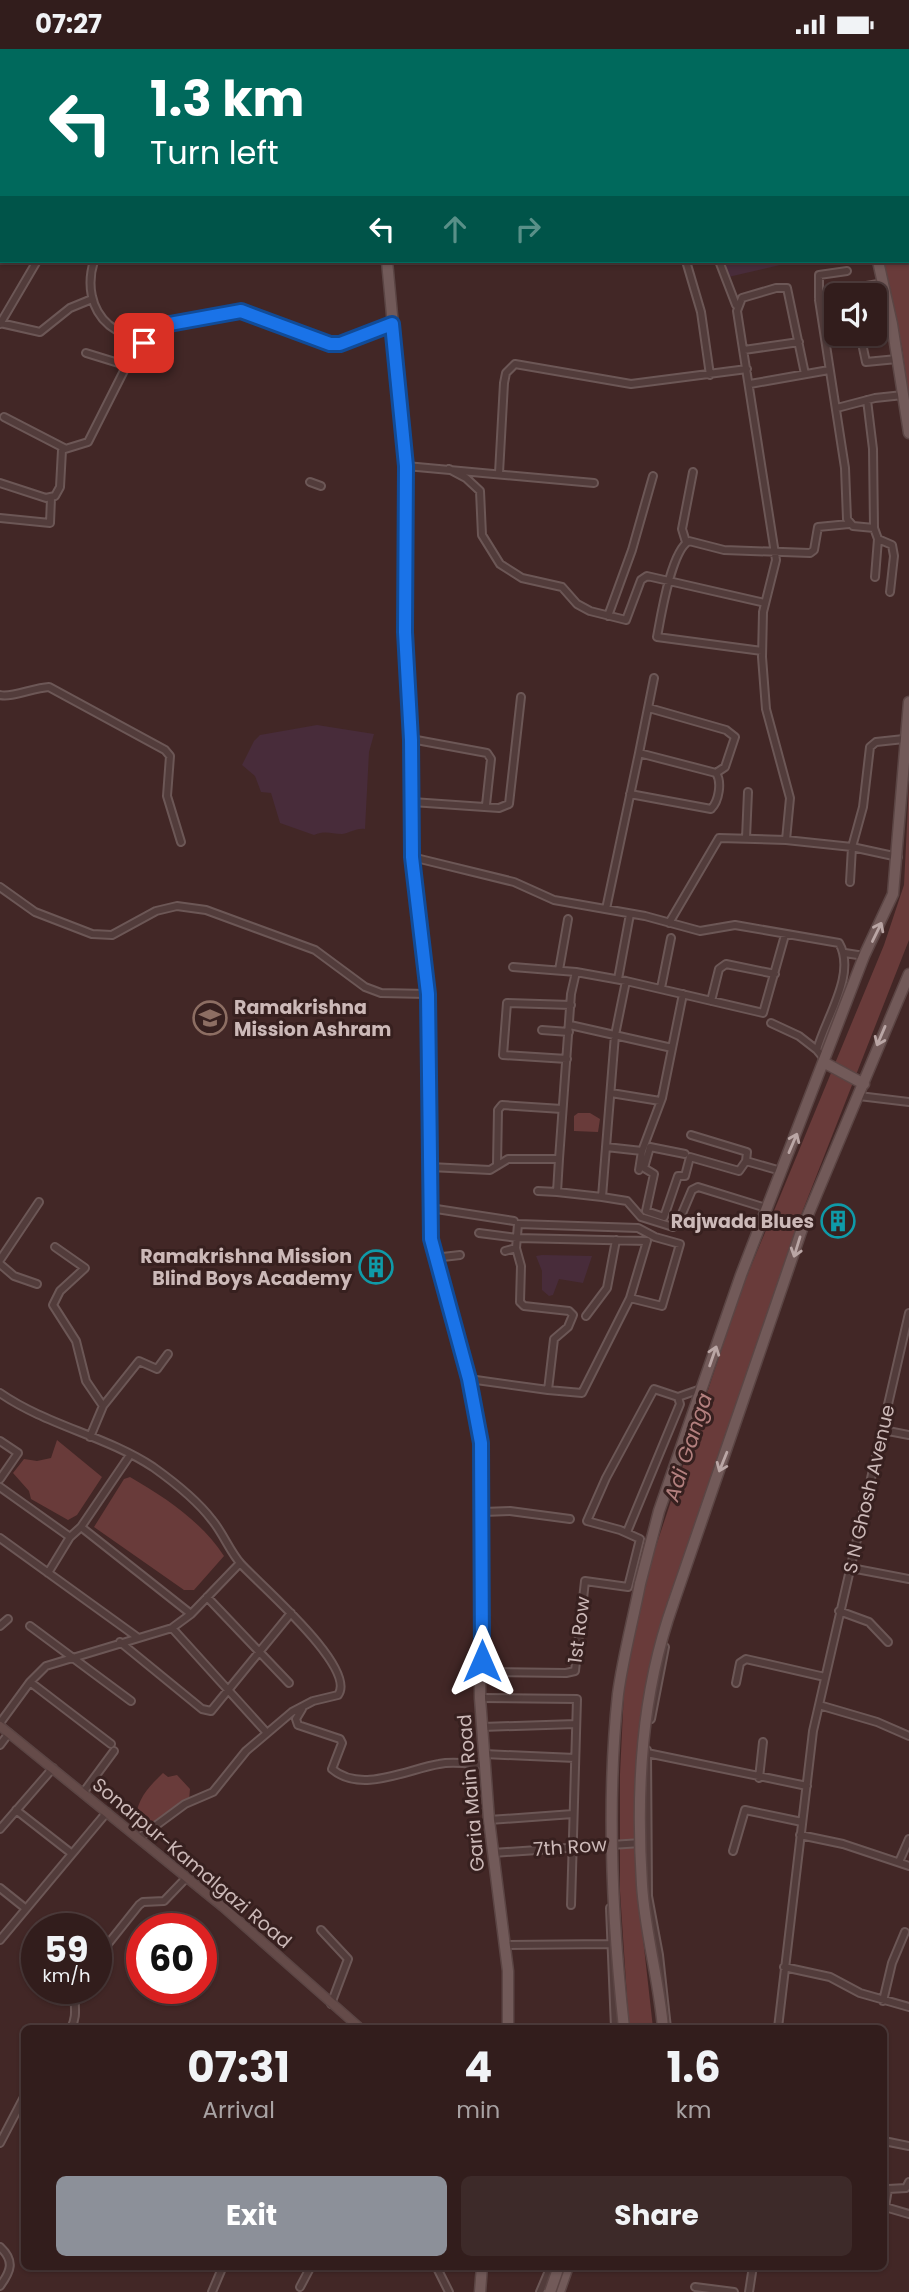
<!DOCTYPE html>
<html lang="en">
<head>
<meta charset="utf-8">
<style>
	:root { --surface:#321d1c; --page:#3d2a29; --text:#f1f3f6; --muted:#a8a2a3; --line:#4d3b3b; --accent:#8c9099 }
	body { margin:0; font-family:Poppins,sans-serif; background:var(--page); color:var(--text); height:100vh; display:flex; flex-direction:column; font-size:26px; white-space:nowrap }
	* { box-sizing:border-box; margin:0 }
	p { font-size:23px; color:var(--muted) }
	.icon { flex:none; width:38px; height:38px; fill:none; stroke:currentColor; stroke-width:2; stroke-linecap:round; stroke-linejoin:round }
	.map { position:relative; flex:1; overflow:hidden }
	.sheet { position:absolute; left:21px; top:1976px; width:866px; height:245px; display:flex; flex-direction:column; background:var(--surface); border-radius:10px; box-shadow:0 2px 5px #0004,0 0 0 2px var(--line) }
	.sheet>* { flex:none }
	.guide { position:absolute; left:0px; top:0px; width:910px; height:214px; box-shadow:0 2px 5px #0004,0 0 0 2px var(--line); background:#00695c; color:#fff; overflow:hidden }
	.buttons { position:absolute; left:824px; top:234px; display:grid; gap:14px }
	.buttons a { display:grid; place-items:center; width:63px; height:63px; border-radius:10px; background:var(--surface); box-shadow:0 2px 5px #0004,0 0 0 2px var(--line); font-size:35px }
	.speed { position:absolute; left:21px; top:1864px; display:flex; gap:14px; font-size:35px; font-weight:700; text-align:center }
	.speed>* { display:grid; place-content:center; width:91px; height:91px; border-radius:50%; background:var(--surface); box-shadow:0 2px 5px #0004,0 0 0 2px var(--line); line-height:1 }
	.speed small { font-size:18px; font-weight:400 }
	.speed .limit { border:10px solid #d22; background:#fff; color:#111 }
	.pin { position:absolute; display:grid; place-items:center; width:60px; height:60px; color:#fff; margin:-30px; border-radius:14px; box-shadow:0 4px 10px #0006 }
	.me { position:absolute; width:77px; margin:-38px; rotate:0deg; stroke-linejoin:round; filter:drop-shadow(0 0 5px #0008) }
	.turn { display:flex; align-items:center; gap:24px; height:147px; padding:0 35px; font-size:32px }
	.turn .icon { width:91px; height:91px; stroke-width:2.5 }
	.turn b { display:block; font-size:49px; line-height:60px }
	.lanes { display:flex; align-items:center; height:66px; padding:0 35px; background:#0003; justify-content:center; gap:35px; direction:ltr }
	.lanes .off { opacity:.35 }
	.eta { display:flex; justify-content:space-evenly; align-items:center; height:119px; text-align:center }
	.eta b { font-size:42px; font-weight:700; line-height:49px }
	.action { display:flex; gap:14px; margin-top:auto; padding:14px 35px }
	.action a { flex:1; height:80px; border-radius:10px; background:var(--accent); color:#fff; font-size:28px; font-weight:700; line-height:80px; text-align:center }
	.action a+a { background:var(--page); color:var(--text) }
	.status { display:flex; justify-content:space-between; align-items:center; height:49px; padding:0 35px; background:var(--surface); direction:ltr }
	.status svg { height:19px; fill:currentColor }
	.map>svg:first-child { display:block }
	.green { fill:#482c3a }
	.water { fill:#693b3a }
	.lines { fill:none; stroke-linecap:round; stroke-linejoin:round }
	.street-casing { stroke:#6c5756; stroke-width:10 }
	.secondary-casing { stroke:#5b4544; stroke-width:11 }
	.primary-casing { stroke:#5b4544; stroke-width:13 }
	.street { stroke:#523c3b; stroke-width:6 }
	.secondary { stroke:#654b49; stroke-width:8 }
	.primary { stroke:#725a59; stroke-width:10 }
	.primary-bridge-casing { stroke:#5b4544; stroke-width:13; stroke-linecap:butt }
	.primary-bridge { stroke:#725a59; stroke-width:10 }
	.oneway { stroke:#baa6a5 }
	.route-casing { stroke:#114b97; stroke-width:18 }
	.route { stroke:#1a73e8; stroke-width:12 }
	.labels { text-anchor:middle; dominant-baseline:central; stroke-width:6; stroke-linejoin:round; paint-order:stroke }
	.poi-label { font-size:19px; font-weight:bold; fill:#ccb9b8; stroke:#37201f; text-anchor:end }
	.street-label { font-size:19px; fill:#ccb9b8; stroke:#37201f }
	.water-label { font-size:21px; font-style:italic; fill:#b3807f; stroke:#37201f }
</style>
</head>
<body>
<div class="status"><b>07:27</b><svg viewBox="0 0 49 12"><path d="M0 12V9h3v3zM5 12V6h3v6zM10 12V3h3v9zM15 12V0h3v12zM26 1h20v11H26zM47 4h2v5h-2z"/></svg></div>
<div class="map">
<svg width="909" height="2243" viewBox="0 0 909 2243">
	<rect width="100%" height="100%" fill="#422726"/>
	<path class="green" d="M 719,212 L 797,212 L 724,229 Z
		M 317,676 L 374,685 L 369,703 L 365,780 C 355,779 351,784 342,785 C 331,785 326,781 314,786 L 280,774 L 271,744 L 261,743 L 255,727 L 242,716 L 254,692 L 260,686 Z
		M 536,1207 L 542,1206 L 592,1207 L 583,1234 L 559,1230 L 553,1246 L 549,1247 L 542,1241 L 542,1222 Z"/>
	<path class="water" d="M 908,201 L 909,203 L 909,348 L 902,298 L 882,212 L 908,212 Z
		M 909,736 L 909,891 L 801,1166 L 667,1559 L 643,1652 L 636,1710 L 637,1835 L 653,1979 L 629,1979 L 620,1842 L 620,1725 L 624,1641 L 644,1533 L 742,1239 L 884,896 L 904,836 Z
		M 578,1064 L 590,1064 L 600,1070 L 598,1083 L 574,1082 L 574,1067 Z
		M 57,1391 L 102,1428 L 77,1466 L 68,1471 L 31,1450 L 29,1442 L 13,1424 L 24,1410 L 37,1412 L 51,1409 Z
		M 130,1428 C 166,1449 201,1472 224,1507 L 194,1541 L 184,1541 L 94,1478 L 124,1430 Z
		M 163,1724 L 168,1728 L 177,1726 L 190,1740 L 189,1751 L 148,1779 L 136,1768 C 138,1748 150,1737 163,1724 Z"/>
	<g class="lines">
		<defs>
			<path id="street" d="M 41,0 L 43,2
				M 646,0 L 647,2
				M 214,2 L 214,0
				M 416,2 L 416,0
				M 468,2 L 469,0
				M 0,203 L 2,204
				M 686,212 L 701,263 L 710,326
				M 719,212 L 736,256
				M 884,234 L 825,244 L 819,251 L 845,419 L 847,470 L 853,477 L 874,479 L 878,490 L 892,496 L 894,507 L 890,543
				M 819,249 L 819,226 L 847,222
				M 0,274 L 40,283 L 70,259 L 92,250
				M 0,275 L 37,212
				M 860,285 L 866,313 L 897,310
				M 137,296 L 147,292 L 164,276 L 241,262 L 330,295 L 339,295 L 392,275
				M 744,301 L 799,293
				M 86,304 L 125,316
				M 750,335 L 829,321
				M 867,351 L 873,400 L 874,479
				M 837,359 L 875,349 L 903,346
				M 4,368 L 64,399
				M 406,417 L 594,434
				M 449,420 L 466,429 L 480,442 L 482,486 L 500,515 L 522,529 L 562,538 L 577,555 L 590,562 L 626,571 L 641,531 L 647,527 L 765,554
				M 499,424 L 504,334 L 506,324 L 515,315 L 631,335 L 747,320
				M 310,433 L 321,437
				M 0,434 L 46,449 L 55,447 L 60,438 L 62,401 L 88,393 L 137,296 C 129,287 118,283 109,276 C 90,260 87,234 94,212
				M 0,469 L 50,474 L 51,449
				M 686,493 L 682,480 L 693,423
				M 875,528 L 878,490
				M 608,567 L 632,501 L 653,427
				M 762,602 L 657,588 C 661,567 671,502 689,492 L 724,501 L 810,504 L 814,501 L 818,478 L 849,475
				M 0,646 C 11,649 33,639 49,638 L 165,701 L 170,707 L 167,747 L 181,793
				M 649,659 L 726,681 L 735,688 L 725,718 L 716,724
				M 411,690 L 487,704 L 491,710 L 486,756
				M 639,704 L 654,629
				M 630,745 L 711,760 C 719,752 722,733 716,724
				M 412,753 L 499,759 L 509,755 L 521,648
				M 746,789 L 748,743
				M 786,791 L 790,749 L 766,660 L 762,608 L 763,563 L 776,511 L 737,262 L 742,249 L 776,239 L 787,239 L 805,325
				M 412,808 L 514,833 L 554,851 L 645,867 L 700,882 L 735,876 L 839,894 C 857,925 825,970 817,1001 L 826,1012
				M 850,833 L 852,798 L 898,808
				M 0,838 L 35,863 L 92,885 L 112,886 L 156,862 L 177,857 L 206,861 L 315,901 L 365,938 L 381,944 L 427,945
				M 606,860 L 639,704 L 716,724
				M 669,874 L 719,789 L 786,791 L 852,798 L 863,758 L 870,698 L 876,693 L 904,690
				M 845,904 L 864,907
				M 513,918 L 576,923
				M 559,921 L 568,870
				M 618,930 L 630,865
				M 626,932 L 763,964 L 785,886
				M 661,939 L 671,889
				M 711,952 L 719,920 L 726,915 L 775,925
				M 771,974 L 799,987 L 817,1001
				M 570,976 L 672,999
				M 542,981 L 569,983
				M 567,1010 L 503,1006 L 507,954 L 571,956
				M 611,1044 L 660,1052
				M 859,1047 L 909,1053
				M 691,1086 L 747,1103 L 746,1112
				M 606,1098 L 642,1102 L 639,1121
				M 642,1102 L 662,1049 L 683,945
				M 685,1105 L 650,1098 L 644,1119 L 654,1125 L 646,1162 L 664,1168 L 678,1127 L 685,1127 L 690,1108 L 739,1122 L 746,1112 L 781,1122
				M 497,1116 L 498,1061 L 502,1056 L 562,1060
				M 430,1118 L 490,1121 L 508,1110 L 559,1110 L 571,945 L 576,923 L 626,932 L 615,986 L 602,1148 L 557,1143 L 559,1110
				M 538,1142 L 557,1143
				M 602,1148 L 627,1152 L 641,1168 L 673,1178 L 678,1174 L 692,1141 L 698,1138 L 766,1159
				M 430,1159 L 514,1172
				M 479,1184 L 517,1189 L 647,1192 L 630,1249
				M 55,1198 L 85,1219 L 60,1242 L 53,1256 L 76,1292 L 86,1332 L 103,1357 L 90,1388
				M 505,1202 L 516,1199 L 518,1175 L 638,1179 L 655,1188 L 680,1195 L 662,1257 L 630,1249 L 582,1344 L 548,1341 L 554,1290 L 568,1278 L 573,1266 L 569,1262 L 524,1257 L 520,1253 L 521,1217 L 516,1199
				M 434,1209 L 460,1206
				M 0,1211 L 39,1153
				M 0,1215 L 14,1227 L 37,1235
				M 586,1267 L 607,1239 L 616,1191
				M 469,1330 L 548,1341
				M 0,1344 C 46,1376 106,1387 153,1418 C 174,1433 197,1451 212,1471 C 223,1484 230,1503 241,1515 C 259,1535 358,1619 338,1646 L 313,1652 L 292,1663 L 246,1702 L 213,1743 L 185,1755 L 139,1789
				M 678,1348 L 701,1340
				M 103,1357 L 139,1312 L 157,1320 L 168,1305
				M 883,1381 L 909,1386
				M 0,1392 L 18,1404 L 0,1430
				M 0,1438 L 70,1488
				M 483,1463 L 510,1462 L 570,1470
				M 81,1478 L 130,1406
				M 0,1489 L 137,1588
				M 851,1519 L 909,1530
				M 48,1524 L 70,1488 L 81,1478 L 191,1565
				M 207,1548 L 289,1634
				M 839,1562 L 869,1573 L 888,1593
				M 0,1577 L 8,1570
				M 30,1577 L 131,1652
				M 172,1579 L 267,1684
				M 120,1593 L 202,1660 L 211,1662 L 291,1564
				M 482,1623 L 566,1624 L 575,1622 L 585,1532 L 628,1538 L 640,1490 L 620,1481 L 587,1472 L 606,1429 L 654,1340 L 678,1348 L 680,1355 L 627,1483
				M 30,1633 L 111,1695
				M 736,1634 L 740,1614 L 746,1610 L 825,1628
				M 480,1649 L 577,1650 L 571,1856
				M 819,1656 L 877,1673 L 909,1687
				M 302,1660 L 296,1670 L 298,1676 L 340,1690 L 342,1694 L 332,1720 C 361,1745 408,1720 439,1715 C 454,1712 470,1715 484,1716
				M 651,1670 L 665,1598
				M 0,1674 L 30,1633 L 46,1617 L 172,1579 L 191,1565 L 240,1514
				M 482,1678 L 576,1675
				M 0,1696 L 9,1684
				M 647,1701 L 648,1847 L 659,1906 L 667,1979
				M 647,1704 L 807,1737
				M 484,1705 L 575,1709
				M 759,1729 L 763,1693
				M 83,1744 L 114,1702
				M 16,1761 L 71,1804
				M 489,1771 L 573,1765
				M 0,1780 L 53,1719
				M 800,1786 L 843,1795 L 909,1817
				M 733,1802 L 745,1761 L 802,1773
				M 493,1804 L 641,1794
				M 899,1813 L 909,1790
				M 0,1839 L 25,1859
				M 610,1859 L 615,1979
				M 321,1881 L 348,1910 L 331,1955
				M 0,1891 L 107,1763
				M 505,1896 L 610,1895
				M 96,1910 L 139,1856 L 143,1853 L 164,1852 L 187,1828
				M 784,1918 L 830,1928 L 860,1944 L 909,1958
				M 883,1952 L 892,1914 L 905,1883
				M 71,1979 C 79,1964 72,1954 76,1939
				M 778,1979 L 813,1682 L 909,1264
				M 884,2092 L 909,2097
				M 0,2094 L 24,2048
				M 909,2165 L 885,2158 L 888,2140 L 906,2139 L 909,2133
				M 0,2198 C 15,2212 11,2222 0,2237
				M 436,2217 L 449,2243
				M 300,2238 L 309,2221 L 305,2217
				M 695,2238 L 734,2243
				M 212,2243 L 223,2217
				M 540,2243 L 551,2217
				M 749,2243 L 753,2217"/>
			<path id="secondary" d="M 63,2 L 65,0
				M 0,67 L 2,67
				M 0,1677 L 223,1858 L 360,1979"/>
			<path id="primary" d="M 380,0 L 380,2
				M 810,0 L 810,2
				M 860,0 L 861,2
				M 908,171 L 909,173
				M 387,212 L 406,417 L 405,583 L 411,690 L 412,808 L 427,945 L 431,1190 L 469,1330 L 481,1394 L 480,1649 L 489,1771 L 508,1922 L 508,1979
				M 878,212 L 892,275 L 909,384
				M 825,1014 L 864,1035
				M 640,1535 L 659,1462 L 741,1226 L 864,907 L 893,845 L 909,653
				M 673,1555 L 802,1180 L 909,925
				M 480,2243 L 482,2217
				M 559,2243 L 568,2217"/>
		</defs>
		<use href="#street" class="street-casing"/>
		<use href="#secondary" class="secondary-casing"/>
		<use href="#primary" class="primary-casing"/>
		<use href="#street" class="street"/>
		<use href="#secondary" class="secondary"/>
		<use href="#primary" class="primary"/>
		<defs>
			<path id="primary-bridge" d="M 624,1979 C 612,1869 606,1755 618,1645 C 623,1608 633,1571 640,1535
				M 663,1979 C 659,1931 645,1884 642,1836 C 636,1741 641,1645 673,1555
				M 550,2243 L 559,2217"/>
		</defs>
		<use href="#primary-bridge" class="primary-bridge-casing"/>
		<use href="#primary-bridge" class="primary-bridge"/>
	</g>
	<defs><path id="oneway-shaft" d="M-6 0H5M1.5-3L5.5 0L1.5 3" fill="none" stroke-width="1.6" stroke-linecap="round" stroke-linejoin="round" transform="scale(1.75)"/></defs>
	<g class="oneway">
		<use href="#oneway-shaft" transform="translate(877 883) rotate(-64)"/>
		<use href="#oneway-shaft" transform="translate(881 987) rotate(113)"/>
		<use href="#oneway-shaft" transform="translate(793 1094) rotate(-67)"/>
		<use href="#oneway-shaft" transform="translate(797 1198) rotate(107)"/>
		<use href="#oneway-shaft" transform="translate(713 1307) rotate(-71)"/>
		<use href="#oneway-shaft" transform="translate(723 1413) rotate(112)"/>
	</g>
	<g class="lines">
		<defs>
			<path id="route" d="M 144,294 L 164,276 L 241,262 L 330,295 L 340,295 L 392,275 L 406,417 L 405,583 L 411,691 L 412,808 L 428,945 L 431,1190 L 469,1330 L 481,1394 L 482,1612"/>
		</defs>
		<use href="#route" class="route-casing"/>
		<use href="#route" class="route"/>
	</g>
	<defs>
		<symbol id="school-ring" viewBox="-11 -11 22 22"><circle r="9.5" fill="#37201f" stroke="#8d6e63" stroke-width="1.5"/><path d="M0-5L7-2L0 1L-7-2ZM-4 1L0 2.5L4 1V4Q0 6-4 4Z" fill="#8d6e63"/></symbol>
		<symbol id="building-ring" viewBox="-11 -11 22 22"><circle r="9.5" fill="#37201f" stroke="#0f9aa8" stroke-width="1.5"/><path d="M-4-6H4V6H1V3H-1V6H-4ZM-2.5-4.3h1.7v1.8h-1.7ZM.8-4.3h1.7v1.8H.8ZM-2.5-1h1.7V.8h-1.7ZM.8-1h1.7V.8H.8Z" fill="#0f9aa8"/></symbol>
	</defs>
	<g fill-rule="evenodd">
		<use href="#school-ring" x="191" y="950" width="38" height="38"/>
		<use href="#building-ring" x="819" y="1153" width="38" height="38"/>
		<use href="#building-ring" x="357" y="1199" width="38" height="38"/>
	</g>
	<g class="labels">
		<g class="poi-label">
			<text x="234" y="958" text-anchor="start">Ramakrishna<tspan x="234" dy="22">Mission Ashram</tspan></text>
			<text x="814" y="1172">Rajwada Blues</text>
			<text x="352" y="1207">Ramakrishna Mission<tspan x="352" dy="22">Blind Boys Academy</tspan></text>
		</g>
		<g class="street-label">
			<text transform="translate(869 1440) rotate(-77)">S N Ghosh Avenue</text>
			<text transform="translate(579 1581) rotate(-83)">1st Row</text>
			<text transform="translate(471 1744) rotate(-95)">Garia Main Road</text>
			<text transform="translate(570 1798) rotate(-4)">7th Row</text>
			<text transform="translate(192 1814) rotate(40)">Sonarpur-Kamalgazi Road</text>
		</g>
		<g class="water-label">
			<text transform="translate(688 1398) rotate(-72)">Adi Ganga</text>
		</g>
	</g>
</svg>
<div class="buttons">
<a><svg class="icon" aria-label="sound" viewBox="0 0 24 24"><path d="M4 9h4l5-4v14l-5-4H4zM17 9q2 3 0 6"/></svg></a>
</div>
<div class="speed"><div>59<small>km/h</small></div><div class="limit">60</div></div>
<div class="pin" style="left:144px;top:294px;background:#d93025"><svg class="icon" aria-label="arrive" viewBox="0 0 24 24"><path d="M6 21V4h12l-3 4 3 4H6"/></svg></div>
<svg class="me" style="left:482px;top:1612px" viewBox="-20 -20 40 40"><path d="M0-17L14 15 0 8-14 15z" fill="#1a73e8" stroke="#fff" stroke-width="4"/></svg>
<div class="guide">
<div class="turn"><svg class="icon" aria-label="left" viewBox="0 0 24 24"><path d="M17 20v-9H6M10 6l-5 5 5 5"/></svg><div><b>1.3 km</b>Turn left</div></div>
<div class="lanes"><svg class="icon" aria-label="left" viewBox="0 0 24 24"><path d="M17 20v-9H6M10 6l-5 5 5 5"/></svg><svg class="icon off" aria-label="ahead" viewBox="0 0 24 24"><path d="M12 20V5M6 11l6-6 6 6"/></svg><svg class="icon off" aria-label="right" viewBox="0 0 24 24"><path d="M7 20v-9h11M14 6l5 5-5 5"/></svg></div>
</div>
<section class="sheet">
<div class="eta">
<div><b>07:31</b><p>Arrival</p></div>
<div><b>4</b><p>min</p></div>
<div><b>1.6</b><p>km</p></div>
</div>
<div class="action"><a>Exit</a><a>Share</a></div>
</section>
</div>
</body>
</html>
